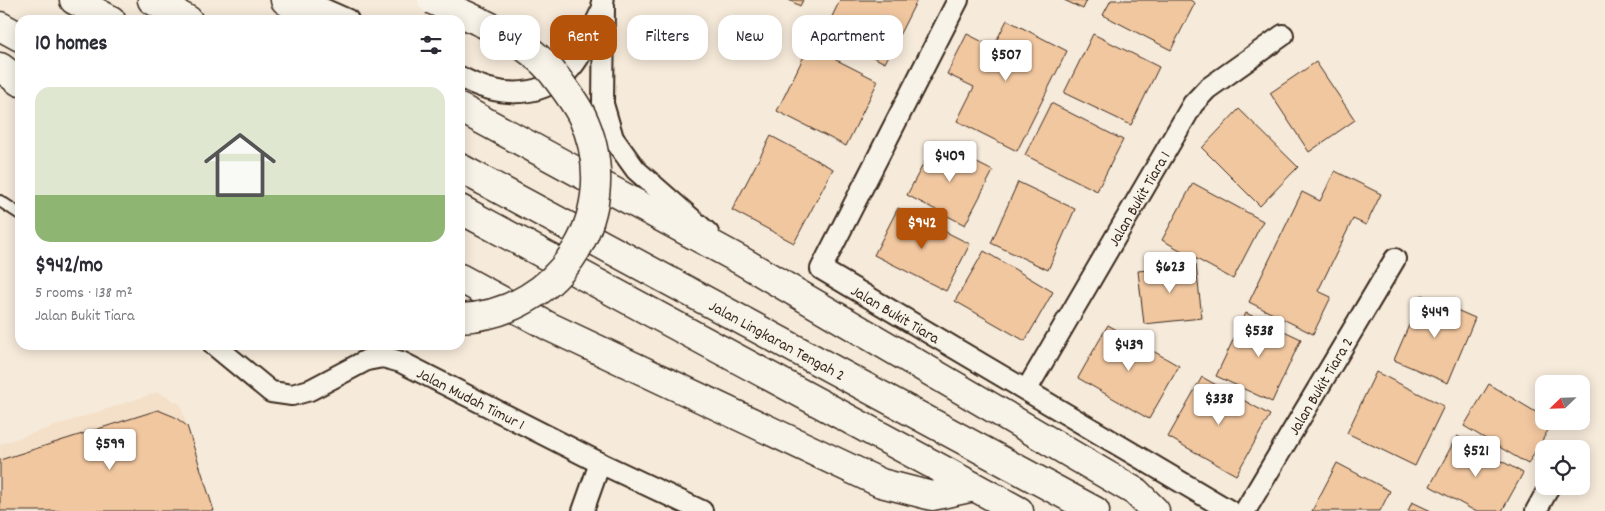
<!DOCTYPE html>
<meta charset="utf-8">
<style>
:root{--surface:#fff;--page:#f7f7f7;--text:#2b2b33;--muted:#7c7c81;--accent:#b45309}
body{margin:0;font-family:Dekko,sans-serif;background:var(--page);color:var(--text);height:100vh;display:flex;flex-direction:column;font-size:19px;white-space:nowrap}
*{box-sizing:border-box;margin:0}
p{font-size:16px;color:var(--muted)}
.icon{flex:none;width:28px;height:28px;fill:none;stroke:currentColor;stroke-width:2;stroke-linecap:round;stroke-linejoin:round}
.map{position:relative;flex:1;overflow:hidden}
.side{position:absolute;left:15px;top:15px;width:450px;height:335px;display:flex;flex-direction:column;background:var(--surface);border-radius:15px;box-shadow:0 2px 12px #0003}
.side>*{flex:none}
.hud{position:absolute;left:480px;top:15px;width:475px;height:45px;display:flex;gap:10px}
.needle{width:32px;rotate:247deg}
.controls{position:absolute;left:1535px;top:375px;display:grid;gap:10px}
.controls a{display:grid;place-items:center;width:55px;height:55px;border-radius:10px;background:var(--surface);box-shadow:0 2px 12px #0003;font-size:25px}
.price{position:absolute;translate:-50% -42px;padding:0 11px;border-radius:5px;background:#fff;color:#222;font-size:16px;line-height:32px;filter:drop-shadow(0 1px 2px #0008)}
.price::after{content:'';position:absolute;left:50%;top:30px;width:15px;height:11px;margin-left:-8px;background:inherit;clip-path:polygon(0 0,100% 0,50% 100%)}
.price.selected{background:var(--accent);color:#fff}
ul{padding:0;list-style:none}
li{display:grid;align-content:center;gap:10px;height:265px;padding:0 20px}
li span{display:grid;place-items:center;height:155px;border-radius:15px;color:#555}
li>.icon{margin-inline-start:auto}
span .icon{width:90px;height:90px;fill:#fffc;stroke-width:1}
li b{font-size:21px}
h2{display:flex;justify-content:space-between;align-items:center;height:60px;padding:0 20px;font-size:21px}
.chip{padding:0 18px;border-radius:15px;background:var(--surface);box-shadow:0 2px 12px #0003;font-size:18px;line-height:45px}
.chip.selected{background:var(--accent);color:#fff}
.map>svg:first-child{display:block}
</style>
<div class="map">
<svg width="1605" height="511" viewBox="0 0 1605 511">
<rect width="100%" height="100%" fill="#f6eada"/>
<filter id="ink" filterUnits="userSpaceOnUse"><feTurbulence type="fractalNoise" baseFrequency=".02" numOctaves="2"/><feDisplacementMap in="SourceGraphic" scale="10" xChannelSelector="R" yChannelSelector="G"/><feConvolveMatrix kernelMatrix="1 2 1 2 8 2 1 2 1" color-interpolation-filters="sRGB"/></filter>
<g filter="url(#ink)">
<!-- built -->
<path fill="#f4e0c9" d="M158,392L180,404L214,511H0V444Z"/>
<!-- building -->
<path fill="#f1c7a0" stroke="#3b2a1e" d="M789,0H803L800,6Z
M840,0H917L885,63L824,33Z
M1064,0H1087L1083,9Z
M1111,0H1190L1195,3L1171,50L1103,15Z
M1007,20L1067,51L1017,151L957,121L974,87L947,74L967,34L993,47Z
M1093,34L1159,67L1131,125L1064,93Z
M809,46L878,81L846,146L777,111Z
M1316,62L1355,120L1309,152L1270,93Z
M1051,103L1123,140L1097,191L1025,155Z
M1239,109L1298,167L1260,206L1202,148Z
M771,136L833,169L794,243L732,210Z
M935,142L993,171L965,225L907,195Z
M1335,171L1381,194L1366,225L1353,219L1318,291L1331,297L1313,334L1249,302L1302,192L1320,201Z
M1018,182L1075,209L1048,270L991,243Z
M1193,183L1263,221L1233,279L1162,240Z
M898,208L970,244L946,291L874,255Z
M984,251L1053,292L1025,341L955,301Z
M1196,265L1202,318L1144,324L1138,271Z
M1422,295L1475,318L1448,383L1394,360Z
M1246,313L1301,339L1272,402L1216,376Z
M1108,325L1179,366L1149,419L1078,378Z
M1376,372L1444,406L1415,466L1347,433Z
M1202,377L1270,415L1236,475L1168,437Z
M1489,384L1544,417V421L1553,422L1528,464L1464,426Z
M158,410L175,417L187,426L214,511H0V460Z
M1457,436L1523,473L1502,511H1475L1430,486Z
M1337,463L1390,491L1380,511H1312Z
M1412,502L1431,511H1408Z"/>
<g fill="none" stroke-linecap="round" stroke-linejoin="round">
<!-- lane casing -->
<g stroke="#3b2a1e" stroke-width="14">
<path id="lane" d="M0,201L20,214"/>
</g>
<!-- street casing -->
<g stroke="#3b2a1e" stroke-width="24">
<g id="street">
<path d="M303,0L348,20"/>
<path d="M602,0L604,6L603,104L613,138L636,170L708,233"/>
<path id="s1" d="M958,0L821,269L1230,511"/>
<path d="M460,77C495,96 537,101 568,71C583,56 592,29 602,10"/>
<path id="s2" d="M214,345L271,392L292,395L310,390L367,360L383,357L401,362L600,463L702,511"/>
<path id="s3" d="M1027,389L1193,104L1207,89L1283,35"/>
<path d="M583,511L600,463"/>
<path id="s4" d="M1245,511L1395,259"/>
<path d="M1536,511L1547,491"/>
</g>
</g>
<!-- highway casing -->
<g stroke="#3b2a1e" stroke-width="31">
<g id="highway">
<path d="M74,0L111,20"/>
<path d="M152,0L188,20"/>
<path d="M285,0L313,20"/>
<path d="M0,26L20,37"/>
<path d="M0,67L20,82"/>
<path d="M460,108L742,261L1136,492L1155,511"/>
<path id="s5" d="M460,168L1095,511"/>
<path d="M460,209L1019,511"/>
<path d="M460,278L550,327L881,483L932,496L974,487"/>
</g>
</g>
<!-- lane -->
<use href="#lane" stroke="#f7f3e8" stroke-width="10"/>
<!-- street -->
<use href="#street" stroke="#f7f3e8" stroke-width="20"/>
<!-- highway -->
<use href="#highway" stroke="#f7f3e8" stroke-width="28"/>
<!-- highway-bridge casing -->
<g stroke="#3b2a1e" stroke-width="31" stroke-linecap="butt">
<path id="highway-bridge" d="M432,0C473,19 522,36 552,72C562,85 574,100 582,116C626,209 562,314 460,318"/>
</g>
<!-- highway-bridge -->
<use href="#highway-bridge" stroke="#f7f3e8" stroke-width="28"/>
</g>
</g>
<g text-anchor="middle" stroke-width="4.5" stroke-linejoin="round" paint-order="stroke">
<!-- street labels -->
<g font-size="16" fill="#3b2a1e" stroke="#f7f3e8">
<text dy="6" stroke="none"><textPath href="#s3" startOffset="221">Jalan Bukit Tiara 1</textPath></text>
<text dy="6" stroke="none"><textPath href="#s1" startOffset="389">Jalan Bukit Tiara</textPath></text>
<text dy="6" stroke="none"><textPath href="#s5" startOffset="361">Jalan Lingkaran Tengah 2</textPath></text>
<text dy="6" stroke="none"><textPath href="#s4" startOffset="146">Jalan Bukit Tiara 2</textPath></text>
<text dy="6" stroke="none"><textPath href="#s2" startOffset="292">Jalan Mudah Timur 1</textPath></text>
</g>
</g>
</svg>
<div class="controls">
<a><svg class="needle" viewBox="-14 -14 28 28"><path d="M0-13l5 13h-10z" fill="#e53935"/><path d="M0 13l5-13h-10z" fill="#7c7c81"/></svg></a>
<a><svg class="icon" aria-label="locate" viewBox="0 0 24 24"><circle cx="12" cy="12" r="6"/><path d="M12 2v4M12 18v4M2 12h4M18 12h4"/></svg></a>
</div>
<b class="price" style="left:1006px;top:82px">$507</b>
<b class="price" style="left:950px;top:183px">$409</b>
<b class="price selected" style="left:922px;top:250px">$942</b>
<b class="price" style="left:1170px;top:294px">$623</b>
<b class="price" style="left:1435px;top:339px">$449</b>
<b class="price" style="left:1259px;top:358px">$538</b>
<b class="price" style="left:1129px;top:372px">$439</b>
<b class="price" style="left:1219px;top:426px">$338</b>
<b class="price" style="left:110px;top:471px">$599</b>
<b class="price" style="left:1476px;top:478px">$521</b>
<div class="hud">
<a class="chip">Buy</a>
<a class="chip selected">Rent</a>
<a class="chip">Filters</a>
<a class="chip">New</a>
<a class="chip">Apartment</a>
</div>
<section class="side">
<h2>10 homes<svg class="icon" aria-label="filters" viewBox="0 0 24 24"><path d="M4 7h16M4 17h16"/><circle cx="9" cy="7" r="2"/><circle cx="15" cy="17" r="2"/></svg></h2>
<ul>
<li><span style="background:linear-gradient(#dfe7d0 70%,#8fb573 0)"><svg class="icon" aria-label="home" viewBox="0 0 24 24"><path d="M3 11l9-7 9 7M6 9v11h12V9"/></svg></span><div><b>$942/mo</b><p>5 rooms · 138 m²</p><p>Jalan Bukit Tiara</p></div></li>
</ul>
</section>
</div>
